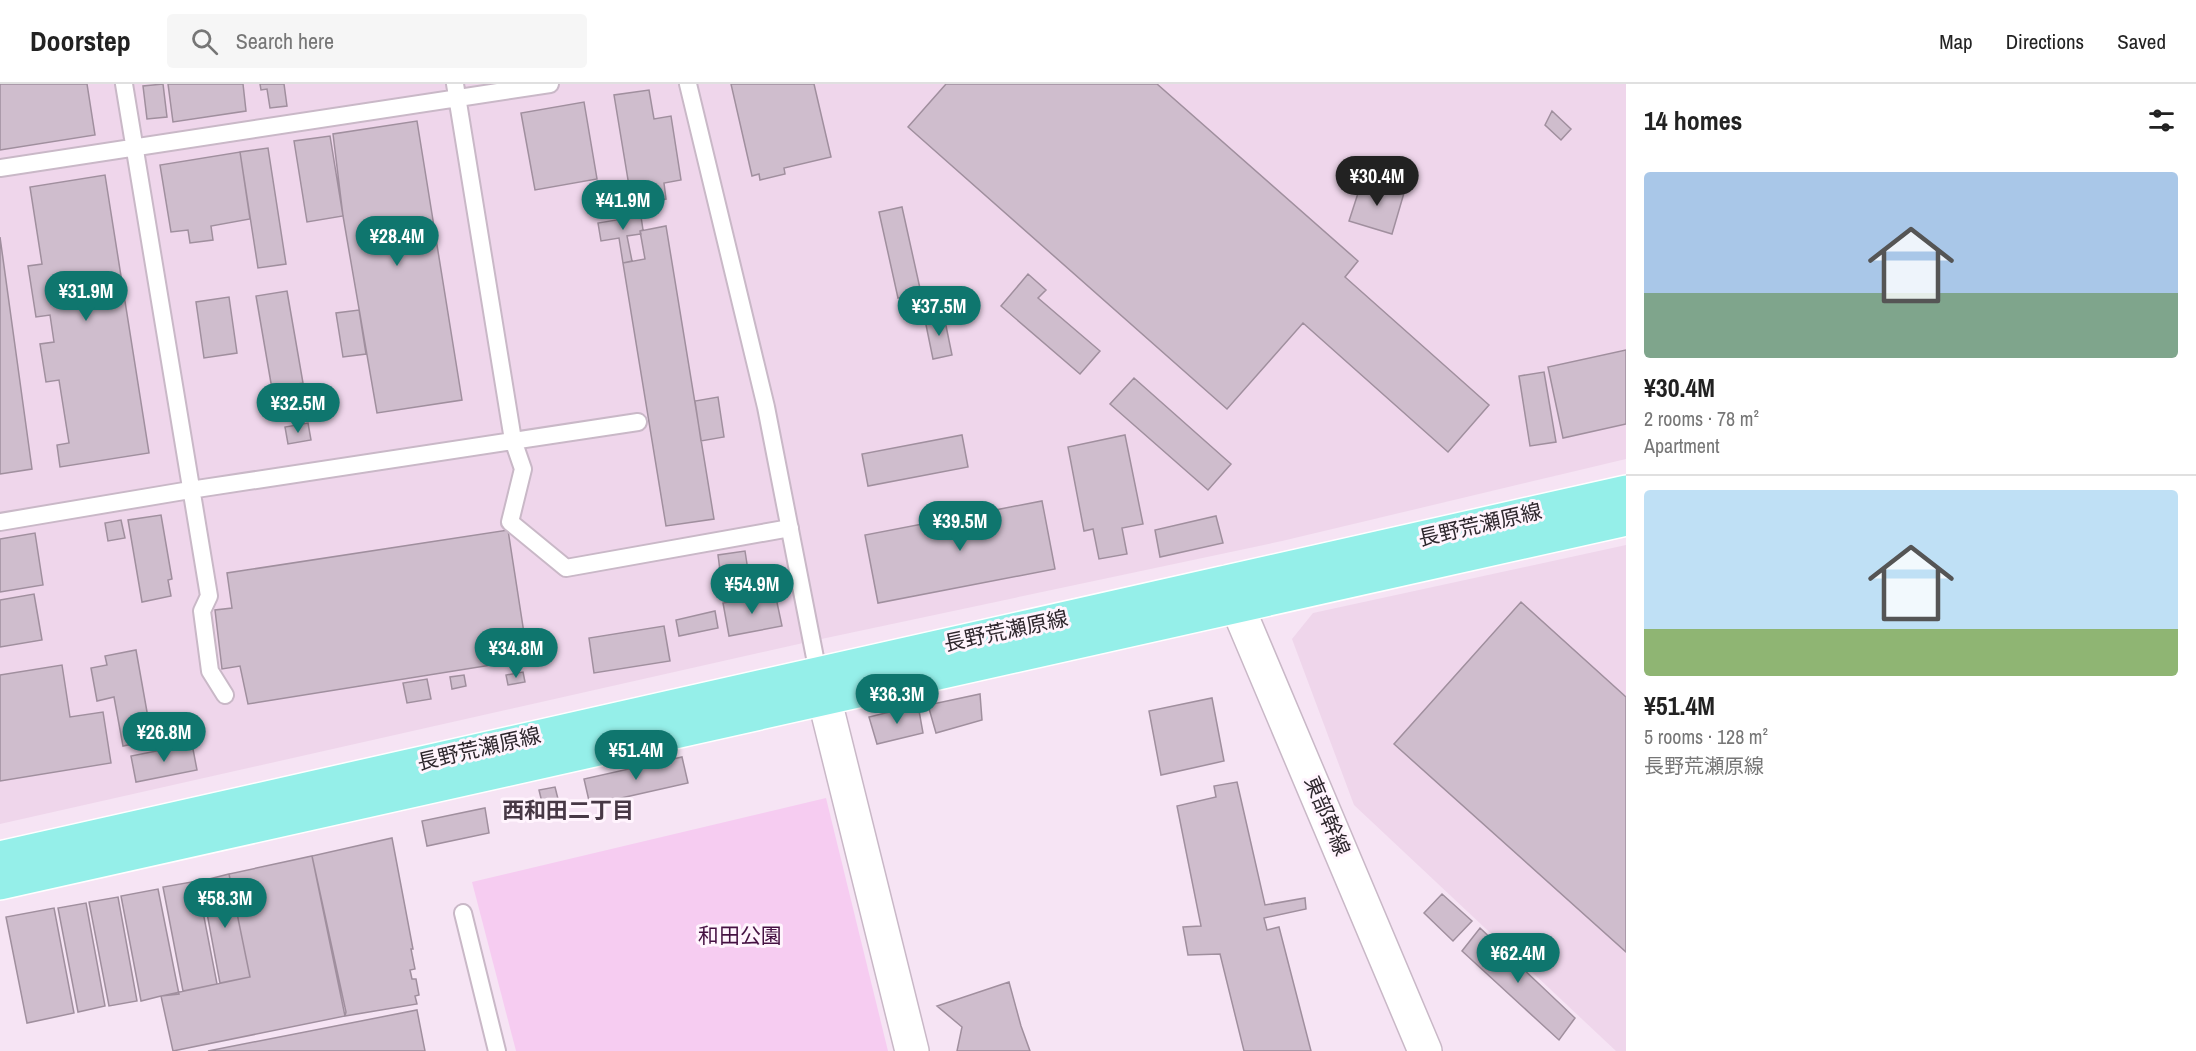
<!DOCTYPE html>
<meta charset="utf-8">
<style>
:root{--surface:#fff;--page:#f6f6f6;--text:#222;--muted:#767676;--line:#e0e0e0;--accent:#0f766e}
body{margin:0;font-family:"Archivo Narrow","Noto Sans JP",sans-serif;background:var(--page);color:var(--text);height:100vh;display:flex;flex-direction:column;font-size:22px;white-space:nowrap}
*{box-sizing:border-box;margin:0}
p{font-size:20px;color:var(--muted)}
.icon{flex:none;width:33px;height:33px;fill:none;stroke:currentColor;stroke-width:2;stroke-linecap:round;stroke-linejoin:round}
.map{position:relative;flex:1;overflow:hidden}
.drawer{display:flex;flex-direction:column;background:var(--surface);width:570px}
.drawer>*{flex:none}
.price{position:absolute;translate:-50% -51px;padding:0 14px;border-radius:21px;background:var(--accent);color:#fff;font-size:20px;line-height:39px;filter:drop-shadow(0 2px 3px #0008)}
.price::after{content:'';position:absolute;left:50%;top:36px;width:18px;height:14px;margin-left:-9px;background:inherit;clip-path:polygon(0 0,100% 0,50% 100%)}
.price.on{background:#222;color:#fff}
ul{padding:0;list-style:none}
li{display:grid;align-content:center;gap:12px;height:318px;padding:0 18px}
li+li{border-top:2px solid var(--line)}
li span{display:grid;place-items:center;height:186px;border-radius:6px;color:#555}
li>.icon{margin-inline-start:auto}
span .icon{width:108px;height:108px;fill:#fffc;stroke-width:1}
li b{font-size:26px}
h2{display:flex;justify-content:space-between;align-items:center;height:72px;padding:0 18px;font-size:26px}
header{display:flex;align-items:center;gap:36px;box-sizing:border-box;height:84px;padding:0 30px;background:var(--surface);border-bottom:2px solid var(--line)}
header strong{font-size:28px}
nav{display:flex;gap:33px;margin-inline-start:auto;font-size:21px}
.search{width:420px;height:54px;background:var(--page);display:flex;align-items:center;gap:15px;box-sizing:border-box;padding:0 21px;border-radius:6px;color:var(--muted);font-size:22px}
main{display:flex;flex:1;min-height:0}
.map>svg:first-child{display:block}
</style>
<header>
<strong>Doorstep</strong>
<div class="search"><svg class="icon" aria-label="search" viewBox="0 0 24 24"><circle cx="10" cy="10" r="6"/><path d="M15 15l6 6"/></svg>Search here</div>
<nav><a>Map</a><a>Directions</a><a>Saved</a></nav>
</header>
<main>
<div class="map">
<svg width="1626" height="967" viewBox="0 0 1626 967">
<rect width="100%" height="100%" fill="#f6e4f4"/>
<!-- built -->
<path fill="#efd6eb" d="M0,0H1626V375L1282,457L812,557L0,740Z
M1626,461V967H1616L1354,721L1292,555L1313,529Z"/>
<!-- green -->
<path fill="#f6ccf1" d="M826,714L888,967H516L472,798Z"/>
<!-- building -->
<path fill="#cfbdcd" stroke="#a08f9e" stroke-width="1.5" d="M0,0H87L95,51L0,66Z
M163,0L167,33L147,35L143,2Z
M168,0H243L246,27L173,38Z
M260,0H284L287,22L270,24L267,5L261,6Z
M731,0H814L831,73L784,84L785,90L760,96L759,90L752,92Z
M946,0H1157L1358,177L1345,193L1489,321L1448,368L1303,239L1227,325L908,43Z
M649,6L654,35L671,32L681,96L664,99L666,115L632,120L614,11Z
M584,18L597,95L535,106L521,29Z
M1552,27L1571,45L1561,56L1545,41Z
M417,37L462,316L377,329L343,132L333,50Z
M330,52L343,132L307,138L294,57Z
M268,64L286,180L258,184L240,68Z
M240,68L250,135L211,142L213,156L190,159L188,146L171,148L160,81Z
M105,91L149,369L60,383L57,361L69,359L59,296L46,298L40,260L54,258L50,231L36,233L28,182L42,180L30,103Z
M1362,97L1404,109L1392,150L1349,137Z
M639,119L643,146L640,147L641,150L627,152L632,177L623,179L619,154L601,157L598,139L635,133L633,120Z
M902,123L921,209L898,214L879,128Z
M666,142L714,435L666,442L623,179L645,175L640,147Z
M0,153L32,385L0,390Z
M1028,190L1046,206L1038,214L1100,267L1080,290L1001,222Z
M287,207L303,299L272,305L256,212Z
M229,213L237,269L204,274L196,218Z
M359,226L366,270L343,273L336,229Z
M944,232L952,271L933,275L925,236Z
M1626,266V340L1563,354L1548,283Z
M1544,288L1556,358L1530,362L1519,292Z
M1134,294L1231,380L1208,406L1110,320Z
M718,313L724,353L701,357L695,317Z
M308,339L311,356L288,360L285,343Z
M962,351L968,383L868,402L862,370Z
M1125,351L1143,440L1122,444L1127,470L1099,475L1093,445L1084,447L1068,363Z
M1042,417L1055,485L878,519L865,451Z
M161,431L172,495L168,496L171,512L142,518L128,436Z
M1216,432L1223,459L1160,473L1155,446Z
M121,436L125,454L108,457L105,439Z
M508,446L528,575L248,620L240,582L222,585L215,526L232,524L227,489Z
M35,449L43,501L0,508V455Z
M745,467L751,506L723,510L718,471Z
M775,509L782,542L729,552L723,519Z
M34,510L42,556L0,563V516Z
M1521,518L1626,613V868L1394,660Z
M715,527L718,544L679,552L676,536Z
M664,542L670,577L594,589L589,554Z
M136,566L152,656L123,662L114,613L97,617L91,584L107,581L105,572Z
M62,581L70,633L103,628L111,679L0,697V591Z
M523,588L525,598L508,601L506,591Z
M464,591L466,602L452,605L450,593Z
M427,595L431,615L407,619L403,599Z
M980,610L982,636L936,649L928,621Z
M1212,614L1224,677L1161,691L1149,627Z
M918,621L923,649L877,660L869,633Z
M192,660L197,686L136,698L131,672Z
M682,673L688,699L590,721L584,695Z
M1237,698L1265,821L1305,814L1306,825L1264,834L1267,846L1279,843L1311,967H1244L1220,870L1188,871L1183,843L1201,842L1177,722L1216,713L1214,702Z
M555,703L562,731L546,735L539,706Z
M485,724L489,749L427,762L422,737Z
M392,754L413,865H411L415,885L410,886L412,895H416L419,911L415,912L417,920L345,932L346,928L312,772Z
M312,772L345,932L173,967L161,912L250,893L229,790Z
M229,790L250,893L220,899L201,797Z
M197,797L217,900L183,907L163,803Z
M158,805L179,910L161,912L141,917L121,812Z
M1442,810L1472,837L1453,857L1424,829Z
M118,813L137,917L109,922L89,818Z
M86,819L105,922L78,928L58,824Z
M54,824L74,929L27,939L6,833Z
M1480,844L1575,934L1559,956L1462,867Z
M1009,898L1021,942L1030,967H957L962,943L937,922Z
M417,926L425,967H208Z"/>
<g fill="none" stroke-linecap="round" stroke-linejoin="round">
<!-- lane casing -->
<g stroke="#c9b8c7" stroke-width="20">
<path id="lane" d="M124,0L209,512L202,527L210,587L225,611
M455,0L513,356L523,385L510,438L566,484L790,444
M688,0L766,323L818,589
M0,84L550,0
M0,438L190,406L638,338
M463,829L497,967"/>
</g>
<!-- street casing -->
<g stroke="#c9b8c7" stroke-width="36">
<path id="street" d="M818,589L912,967"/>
</g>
<!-- secondary casing -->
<g stroke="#c9b8c7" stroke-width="36">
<path id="secondary" d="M1227,498L1425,967"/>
</g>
<!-- primary casing -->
<g stroke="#fff" stroke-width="36">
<path id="primary" d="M0,774L1626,408
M0,799L1626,435"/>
</g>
<!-- lane -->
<use href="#lane" stroke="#fff" stroke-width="16"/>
<!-- street -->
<use href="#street" stroke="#fff" stroke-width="33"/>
<!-- secondary -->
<use href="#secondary" stroke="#fff" stroke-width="33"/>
<!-- primary -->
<use href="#primary" stroke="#95efe9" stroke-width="33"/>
</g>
<g text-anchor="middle" stroke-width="6" stroke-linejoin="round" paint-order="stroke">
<!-- street labels -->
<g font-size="21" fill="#2e272d" stroke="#fff4fd">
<text transform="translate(1480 441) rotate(-13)" y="7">長野荒瀬原線</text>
<text transform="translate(1006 547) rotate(-12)" y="7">長野荒瀬原線</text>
<text transform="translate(479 665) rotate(-13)" y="7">長野荒瀬原線</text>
<text transform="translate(1327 732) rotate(67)" y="7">東部幹線</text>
</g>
<!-- park labels -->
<g font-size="21" fill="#451142" stroke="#fff4fd">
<text x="740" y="859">和田公園</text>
</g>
<!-- neighbourhood labels -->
<g font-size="22" font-weight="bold" fill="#473845" stroke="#fff4fd">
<text x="568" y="734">西和田二丁目</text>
</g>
</g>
</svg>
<b class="price on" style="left:1377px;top:123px">¥30.4M</b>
<b class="price" style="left:623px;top:147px">¥41.9M</b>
<b class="price" style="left:397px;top:183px">¥28.4M</b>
<b class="price" style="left:86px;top:238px">¥31.9M</b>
<b class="price" style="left:939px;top:253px">¥37.5M</b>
<b class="price" style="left:298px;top:350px">¥32.5M</b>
<b class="price" style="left:960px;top:468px">¥39.5M</b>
<b class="price" style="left:752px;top:531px">¥54.9M</b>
<b class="price" style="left:516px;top:595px">¥34.8M</b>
<b class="price" style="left:897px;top:641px">¥36.3M</b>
<b class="price" style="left:164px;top:679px">¥26.8M</b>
<b class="price" style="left:636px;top:697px">¥51.4M</b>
<b class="price" style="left:225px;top:845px">¥58.3M</b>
<b class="price" style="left:1518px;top:900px">¥62.4M</b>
</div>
<section class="drawer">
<h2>14 homes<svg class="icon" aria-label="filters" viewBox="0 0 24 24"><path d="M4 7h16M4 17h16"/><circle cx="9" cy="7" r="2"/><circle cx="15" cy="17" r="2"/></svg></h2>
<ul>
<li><span style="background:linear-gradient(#a9c7e8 65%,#7fa58c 0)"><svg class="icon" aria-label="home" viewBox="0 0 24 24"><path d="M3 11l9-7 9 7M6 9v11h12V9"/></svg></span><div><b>¥30.4M</b><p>2 rooms · 78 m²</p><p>Apartment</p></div></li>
<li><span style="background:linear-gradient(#bfe0f5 75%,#8fb573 0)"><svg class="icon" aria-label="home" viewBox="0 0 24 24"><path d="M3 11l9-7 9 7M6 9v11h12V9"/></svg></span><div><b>¥51.4M</b><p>5 rooms · 128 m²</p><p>長野荒瀬原線</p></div></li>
</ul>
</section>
</main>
